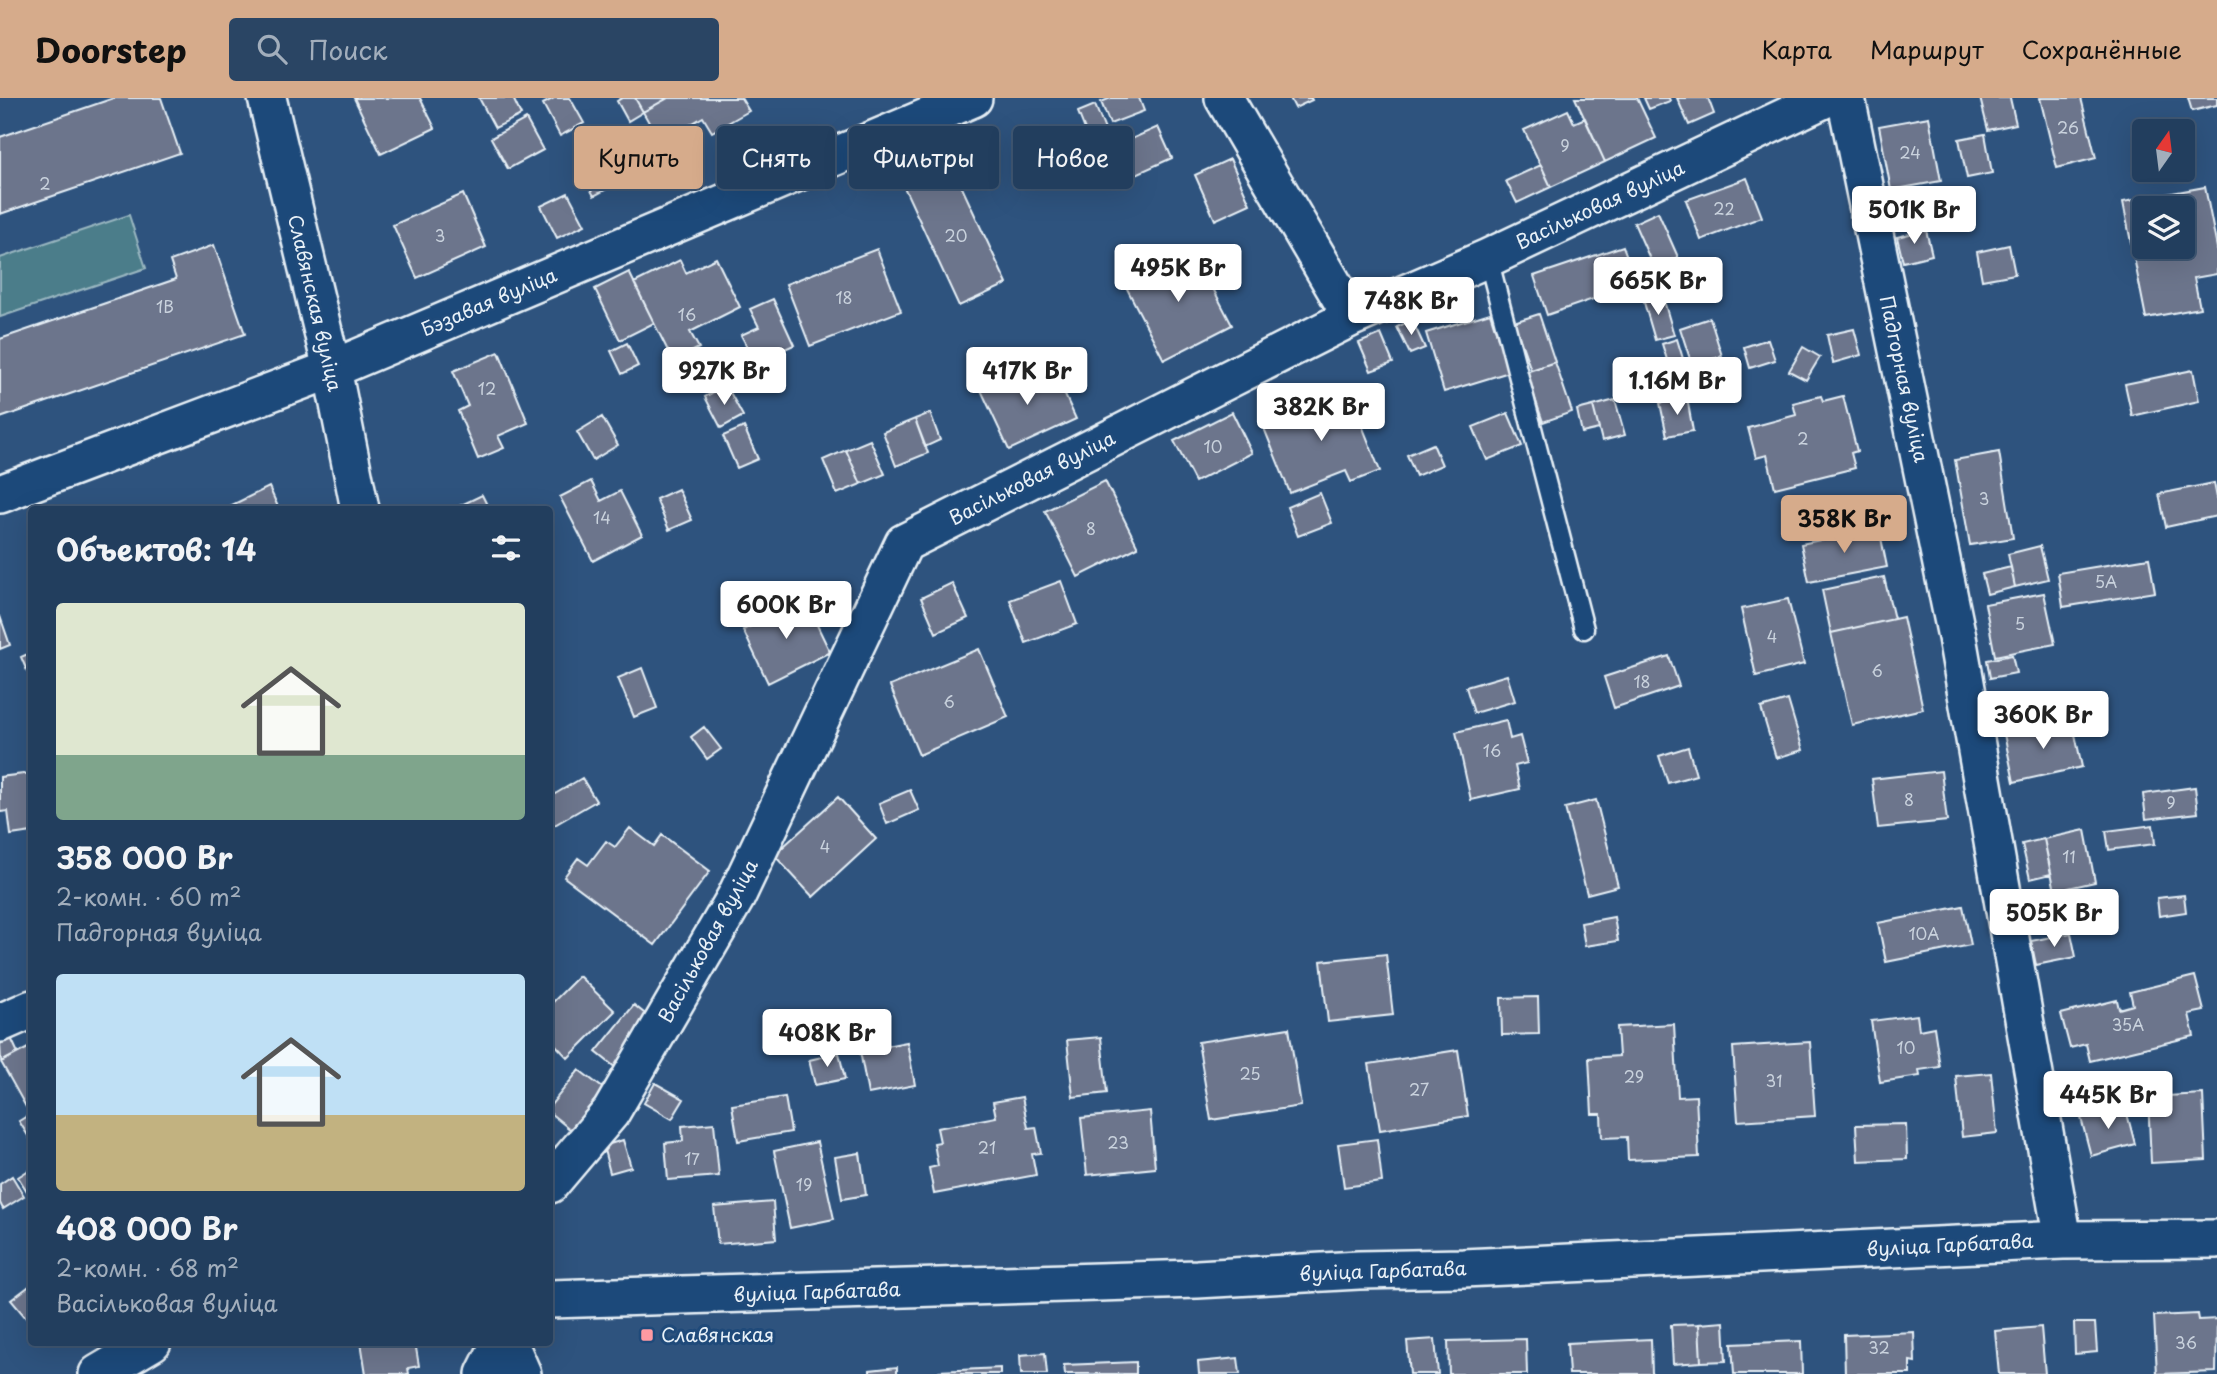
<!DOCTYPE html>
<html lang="ru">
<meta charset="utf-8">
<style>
:root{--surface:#223e5e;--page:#2a4564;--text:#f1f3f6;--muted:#a2aebc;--line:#3f5773;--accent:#d6ab8b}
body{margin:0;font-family:"Playpen Sans",sans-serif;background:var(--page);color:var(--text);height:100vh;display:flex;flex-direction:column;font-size:26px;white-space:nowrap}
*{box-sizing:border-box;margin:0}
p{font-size:23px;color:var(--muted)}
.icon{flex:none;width:38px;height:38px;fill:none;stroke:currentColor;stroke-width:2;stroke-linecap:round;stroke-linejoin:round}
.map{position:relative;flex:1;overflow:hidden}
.sheet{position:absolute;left:28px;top:408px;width:525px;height:840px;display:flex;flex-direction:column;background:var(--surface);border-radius:7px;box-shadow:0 7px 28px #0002,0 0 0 2px var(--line)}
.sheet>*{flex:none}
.hud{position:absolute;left:574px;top:28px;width:665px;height:63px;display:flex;gap:14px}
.needle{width:46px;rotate:14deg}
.tools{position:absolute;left:2132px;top:21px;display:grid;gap:14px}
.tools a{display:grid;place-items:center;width:63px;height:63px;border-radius:7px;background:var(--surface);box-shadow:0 7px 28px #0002,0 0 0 2px var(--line);font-size:35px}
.price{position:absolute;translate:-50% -60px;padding:0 16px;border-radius:7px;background:#fff;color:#222;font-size:23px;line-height:46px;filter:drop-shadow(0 2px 4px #0008)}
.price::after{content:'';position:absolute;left:50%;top:42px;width:21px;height:16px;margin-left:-10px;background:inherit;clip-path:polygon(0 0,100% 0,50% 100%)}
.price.active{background:var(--accent);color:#111}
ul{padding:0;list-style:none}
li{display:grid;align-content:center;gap:14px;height:371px;padding:0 28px}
li span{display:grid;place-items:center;height:217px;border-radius:7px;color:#555}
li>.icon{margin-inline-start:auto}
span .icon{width:126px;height:126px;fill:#fffc;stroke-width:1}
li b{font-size:30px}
h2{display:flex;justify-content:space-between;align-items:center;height:84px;padding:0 28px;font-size:30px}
.pill{padding:0 24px;border-radius:7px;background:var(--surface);box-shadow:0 7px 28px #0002,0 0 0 2px var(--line);font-size:24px;line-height:63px}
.pill.active{background:var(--accent);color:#111}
header{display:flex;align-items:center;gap:42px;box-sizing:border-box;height:98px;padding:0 35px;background:var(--accent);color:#111}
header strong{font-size:33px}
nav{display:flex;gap:38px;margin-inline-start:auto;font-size:24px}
.search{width:490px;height:63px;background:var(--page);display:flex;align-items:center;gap:18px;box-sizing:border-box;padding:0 24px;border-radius:7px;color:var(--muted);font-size:26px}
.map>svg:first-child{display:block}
</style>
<header>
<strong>Doorstep</strong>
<div class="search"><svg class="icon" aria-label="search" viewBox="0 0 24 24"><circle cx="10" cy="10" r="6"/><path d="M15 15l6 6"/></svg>Поиск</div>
<nav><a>Карта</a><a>Маршрут</a><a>Сохранённые</a></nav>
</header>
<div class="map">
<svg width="2217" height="1276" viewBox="0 0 2217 1276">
<rect width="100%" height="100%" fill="#2e537e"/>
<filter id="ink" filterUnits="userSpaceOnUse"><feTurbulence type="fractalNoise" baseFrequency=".0143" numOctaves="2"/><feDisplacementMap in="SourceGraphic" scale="14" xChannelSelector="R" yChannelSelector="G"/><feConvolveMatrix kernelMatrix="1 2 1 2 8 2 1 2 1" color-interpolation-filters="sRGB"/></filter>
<g filter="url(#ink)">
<!-- green -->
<path fill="#4b7d8a" stroke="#9ab7c1" stroke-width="2" d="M129,117L146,170L0,219V160Z"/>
<!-- building -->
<path fill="#6c758c" stroke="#e8f1f8" stroke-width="2" fill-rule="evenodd" d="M114,0H161L180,55L0,116V39Z
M354,0H420L435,30L381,56Z
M479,0H513L521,17L495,30Z
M554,0H570L584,25L560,38L543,6Z
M622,0H635L643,14L628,23L617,3Z
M635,0H668L643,14Z
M668,0H741L749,13L712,34L703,19L660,44L643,14Z
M1111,0H1139L1144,13L1110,26L1101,4Z
M1290,0H1311L1312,2L1295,10Z
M1575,0H1637L1656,40L1605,64Z
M1644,0H1669L1670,3L1649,11Z
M1677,0H1708L1714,16L1689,27Z
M1980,0H2010L2016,26L1988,32Z
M2040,0H2081L2096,60L2057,70Z
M2188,0H2217V7L2192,13Z
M1095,7L1107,37L1090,44L1078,14Z
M1568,12L1574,25L1585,20L1605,64L1551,89L1524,32Z
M1929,19L1941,83L1891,92L1879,28Z
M526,21L543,52L508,71L491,40Z
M2184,25L2192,65L2182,67V33L2149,32Z
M1158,29L1172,60L1132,78L1118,47Z
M1985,36L1992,75L1967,80L1959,41Z
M618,38L638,74L594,98L574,61Z
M1230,61L1250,106L1215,122L1195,77Z
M1541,67L1551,89L1517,105L1506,83Z
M952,68L1007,186L959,208L904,89Z
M1747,80L1762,119L1701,142L1686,102Z
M2205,89L2217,150V176L2194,180L2200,210L2146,220L2123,104ZM2144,110H2182V149H2144Z
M568,95L585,127L557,140L541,108Z
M463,96L486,149L417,180L393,127Z
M1658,114L1678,159L1654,170L1634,125Z
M1926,132L1932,157L1903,164L1897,139Z
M214,147L245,236L0,320V241L176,181L170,163Z
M2009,147L2015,176L1982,182L1977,154Z
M1623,148L1637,186L1547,217L1534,178Z
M1192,150L1232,227L1164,262L1124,185Z
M877,151L901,213L810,248L786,186Z
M716,160L740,209L690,234L699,250L673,263L634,185L680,162L686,175Z
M629,174L654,225L620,242L595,191Z
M1662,196L1674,237L1655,242L1643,201Z
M773,201L794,247L755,264L741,237L759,229L750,211Z
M1490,215L1509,274L1444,294L1426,235Z
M1539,216L1555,264L1531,272L1514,224Z
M1710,220L1722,258L1692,267L1680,230Z
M1412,222L1425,250L1410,256L1397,229Z
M1854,231L1861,257L1833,265L1827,237Z
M1381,236L1393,265L1371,273L1359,245Z
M1677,241L1684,264L1669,268L1662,246Z
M1768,241L1775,262L1750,270L1744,249Z
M627,245L638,268L622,276L611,253Z
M1803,249L1820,259L1806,282L1789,273Z
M499,254L528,325L498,338L504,350L478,361L458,313L468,308L453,273Z
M1555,264L1572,314L1543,324L1526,274Z
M1677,270L1681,295L1660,300L1656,275Z
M1053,271L1076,321L1009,352L980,290L1016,273L1023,286Z
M2193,272L2199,303L2132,318L2125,286Z
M726,287L743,318L721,330L705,299Z
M1348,292L1380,373L1351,384L1346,373L1290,395L1262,325Z
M1821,298L1823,303L1843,298L1857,353L1851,355L1855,370L1775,390L1767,357L1756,360L1748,330L1796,317L1793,305Z
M1687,300L1693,333L1667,338L1660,305Z
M1615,302L1625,337L1602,343L1593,308Z
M1593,308L1599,331L1582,335L1577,312Z
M1232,314L1252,355L1195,384L1174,343Z
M930,315L940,342L925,349L915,321Z
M1508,315L1522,348L1487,362L1473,329Z
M602,319L618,347L593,362L577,334Z
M915,321L928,355L896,368L883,334Z
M744,329L758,361L737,370L723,338Z
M870,342L885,376L861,386L846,352Z
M1433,346L1442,367L1416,378L1407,357Z
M846,352L861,386L837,396L823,362Z
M1999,354L2013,440L1970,447L1955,362Z
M591,383L601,403L620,393L642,437L593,463L560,399Z
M1105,383L1138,449L1078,479L1045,413Z
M2214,385L2217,400V418L2166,429L2159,396Z
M269,389L279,411H224Z
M678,391L692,422L669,432L656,401Z
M1320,395L1332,425L1298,438L1287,409Z
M482,397L489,411H453Z
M1879,430L1887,469L1809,484L1801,446Z
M2040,448L2048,481L2015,489L2008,456Z
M2149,460L2155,494L2063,509L2058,475Z
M2011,469L2015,489L1987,496L1982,476Z
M1884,479L1894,521L1831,535L1822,492Z
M1061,483L1077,526L1026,545L1010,502Z
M952,485L968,520L936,535L921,500Z
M2044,495L2055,546L1995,558L1985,506Z
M1788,501L1804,566L1756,578L1741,511Z
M805,502L830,554L768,585L743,532Z
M0,518L10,547L0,551Z
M1903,519L1923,611L1852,627L1831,535Z
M979,551L1008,619L919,657L890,588Z
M32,554V580H30L21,559Z
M2012,557L2016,575L1990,580L1987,562Z
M1669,558L1679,588L1614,610L1604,579Z
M642,570L657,610L634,619L618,580Z
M1507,577L1515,603L1474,615L1466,589Z
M1788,602L1803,652L1776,660L1761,610Z
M1506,622L1510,641L1520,638L1527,665L1515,668L1520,691L1471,702L1456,634Z
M2072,622L2082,669L2014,684L2004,636Z
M704,629L721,651L707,661L691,639Z
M1688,649L1696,677L1668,685L1659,658Z
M1941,673L1947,723L1878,730L1872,681Z
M32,675V734L11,737L8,713L0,714V679Z
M582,680L596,703L551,729L550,699Z
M2195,689L2198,715L2146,721L2143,696Z
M910,692L919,712L887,726L879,705Z
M838,699L876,741L813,799L774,757Z
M1596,702L1618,788L1587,796L1565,710Z
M2153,727L2155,746L2109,752L2106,733Z
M630,730L654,748L662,737L710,773L655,847L564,779L578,760L588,767L606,743L615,749Z
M2085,732L2095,784L2055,793L2044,741Z
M2044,741L2051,776L2030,781L2022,746Z
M2184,797L2186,814L2159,818L2157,800Z
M1963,808L1971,847L1886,864L1878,825Z
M1614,819L1618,843L1585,848L1581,825Z
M2071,835L2076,859L2036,867L2031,843Z
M1386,856L1393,917L1328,924L1321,863Z
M579,878L615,913L568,960L550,941V907Z
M2195,878L2204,913L2189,916L2194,938L2090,963L2086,946L2070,950L2061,916L2117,902L2119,911L2133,907L2130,894Z
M1538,899L1539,936L1502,937L1501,900Z
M634,907L654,923L616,970L596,954Z
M1917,917L1919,932L1934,929L1940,969L1919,972L1920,978L1880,984L1871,923Z
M1674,926L1678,999L1696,998L1699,1059L1628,1062L1627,1039L1602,1040L1601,1016H1592L1589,960L1619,958L1617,929Z
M1289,930L1301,1008L1211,1022L1198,944Z
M1101,939L1107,995L1073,999L1067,942Z
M11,940L18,955L1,964L0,946Z
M907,944L915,987L868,996L860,953Z
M1810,944L1815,1018L1738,1023L1733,949Z
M32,948V1006L26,1009L1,964Z
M1458,952L1468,1018L1380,1032L1369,966Z
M839,955L845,981L815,987L809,962Z
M579,972L604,991L571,1032L550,1015V1008Z
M1991,975L1997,1035L1962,1039L1956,978Z
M655,985L684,1001L672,1021L644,1005Z
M2203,996L2206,1062L2151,1065L2148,999Z
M785,999L791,1034L738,1043L732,1007Z
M1022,999L1028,1030L1036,1029L1041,1055L1032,1056L1036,1077L934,1096L929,1070L938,1068L934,1045L940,1044L937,1030L996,1019L993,1004Z
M2125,1008L2135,1046L2091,1058L2081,1020Z
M1150,1013L1155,1070L1087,1077L1081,1020Z
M32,1015V1040L30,1041L19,1023Z
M714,1025L719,1078L668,1082L665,1045L683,1043L682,1028Z
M1906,1026L1907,1061L1858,1063L1856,1027Z
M1377,1041L1382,1084L1344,1089L1338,1046Z
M623,1042L631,1069L610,1075L603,1048Z
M817,1044L834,1121L790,1130L774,1053Z
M860,1055L866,1097L842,1101L835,1059Z
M32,1070V1101L18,1079Z
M12,1078L24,1098L3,1111L0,1105V1086Z
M773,1104L776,1141L718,1146L714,1109Z
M32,1186V1227L11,1202Z
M2198,1216L2199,1222L2217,1221L2216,1274L2157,1276L2154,1218Z
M1724,1224L1726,1263L1701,1264L1699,1226Z
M2074,1225H2095L2097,1254L2075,1256Z
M1699,1226L1701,1264L1673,1266L1671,1227Z
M2041,1229L2045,1276H1999L1995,1233Z
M1914,1234L1915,1264L1910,1263V1276H1845L1844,1237Z
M1435,1241L1438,1276H1410L1407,1243Z
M1526,1241L1527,1276H1449L1448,1243Z
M1651,1241L1652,1276H1569L1567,1245Z
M1801,1243L1802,1276H1734L1732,1246Z
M361,1244H415L419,1268L408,1270L409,1276H366Z
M1045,1255L1047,1276H1021L1020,1257Z
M1238,1260L1240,1276H1199L1198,1264Z
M1136,1264V1276H1065L1064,1267Z
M897,1269V1276H870V1272Z
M1000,1270V1276H939V1273Z"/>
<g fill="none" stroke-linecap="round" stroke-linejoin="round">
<!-- lane casing -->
<g stroke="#e8f1f8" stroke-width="23">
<path id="lane" d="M1488,160L1584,531"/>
</g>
<!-- street casing -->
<g stroke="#e8f1f8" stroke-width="42">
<path id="street" d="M267,0L332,271L360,411
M1224,0L1352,219
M1846,0L1957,539L2063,1142
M0,396L332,271L973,0
M0,925L32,911
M550,1086L611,1014L736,799L904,445L1352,219L1488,160L1826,0
M550,1201L1197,1181L1359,1172L1463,1170L2063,1142L2217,1141
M508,1244L522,1276
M98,1276L152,1244
M485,1276L501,1244"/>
</g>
<!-- lane -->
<use href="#lane" stroke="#1f4a7a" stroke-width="18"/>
<!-- street -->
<use href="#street" stroke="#1f4a7a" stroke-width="37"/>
</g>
</g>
<!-- markers -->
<rect fill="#ff9aa2" stroke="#1f4a7a" stroke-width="2.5" x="640" y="1230" width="14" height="14" rx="3.5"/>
<g text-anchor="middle" stroke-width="6" stroke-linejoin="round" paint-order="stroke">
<!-- number labels -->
<g font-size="16" fill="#c9d2dd">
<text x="2068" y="36">26</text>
<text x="1565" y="54">9</text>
<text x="1910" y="61">24</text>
<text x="45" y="92">2</text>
<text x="1724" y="117">22</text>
<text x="440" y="144">3</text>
<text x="956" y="144">20</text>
<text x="844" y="206">18</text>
<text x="165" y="215">1В</text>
<text x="687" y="223">16</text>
<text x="487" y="297">12</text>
<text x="1803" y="347">2</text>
<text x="1213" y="355">10</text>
<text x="1984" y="407">3</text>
<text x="602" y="426">14</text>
<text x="1091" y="437">8</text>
<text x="2106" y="490">5А</text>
<text x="2020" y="532">5</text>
<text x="1772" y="545">4</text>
<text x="1877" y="579">6</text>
<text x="1642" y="590">18</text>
<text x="949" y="610">6</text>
<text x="1492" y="659">16</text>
<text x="1909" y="708">8</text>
<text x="2171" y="711">9</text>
<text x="825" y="755">4</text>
<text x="2069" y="765">11</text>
<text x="1924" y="842">10А</text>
<text x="2128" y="933">35А</text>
<text x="1906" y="956">10</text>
<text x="1250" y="982">25</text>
<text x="1634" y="985">29</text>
<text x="1774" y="989">31</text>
<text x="1419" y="998">27</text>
<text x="1118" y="1051">23</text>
<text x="987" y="1056">21</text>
<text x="692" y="1067">17</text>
<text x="804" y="1093">19</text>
<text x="2186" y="1251">36</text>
<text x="1879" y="1256">32</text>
</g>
<!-- street labels -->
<g font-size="19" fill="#e8f1f8" stroke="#1f4a7a">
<text transform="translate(1600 107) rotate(-25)" y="7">Васільковая вуліца</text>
<text transform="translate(489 204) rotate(-23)" y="7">Бэзавая вуліца</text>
<text transform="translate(315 205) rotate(77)" y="7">Славянская вуліца</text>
<text transform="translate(1904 281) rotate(78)" y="7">Падгорная вуліца</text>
<text transform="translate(1032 380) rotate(-27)" y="7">Васільковая вуліца</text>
<text transform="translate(708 843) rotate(-61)" y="7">Васільковая вуліца</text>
<text transform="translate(1950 1147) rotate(-3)" y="7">вуліца Гарбатава</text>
<text transform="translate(1383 1173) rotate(-2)" y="7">вуліца Гарбатава</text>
<text transform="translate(817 1194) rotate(-2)" y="7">вуліца Гарбатава</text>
</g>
<!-- poi labels -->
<g font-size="19" fill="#e8f1f8" stroke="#1f4a7a" text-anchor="start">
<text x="661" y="1244">Славянская</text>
</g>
</g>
</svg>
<div class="tools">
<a><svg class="needle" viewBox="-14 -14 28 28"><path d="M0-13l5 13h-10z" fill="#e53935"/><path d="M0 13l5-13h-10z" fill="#a2aebc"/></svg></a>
<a><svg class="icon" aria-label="layers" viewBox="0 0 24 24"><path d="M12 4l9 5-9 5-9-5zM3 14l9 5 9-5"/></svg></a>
</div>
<b class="price" style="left:1914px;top:148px">501K Br</b>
<b class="price" style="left:1178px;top:206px">495K Br</b>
<b class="price" style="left:1658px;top:219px">665K Br</b>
<b class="price" style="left:1411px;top:239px">748K Br</b>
<b class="price" style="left:724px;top:309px">927K Br</b>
<b class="price" style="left:1027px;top:309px">417K Br</b>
<b class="price" style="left:1677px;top:319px">1.16M Br</b>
<b class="price" style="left:1321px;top:345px">382K Br</b>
<b class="price active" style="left:1844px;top:457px">358K Br</b>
<b class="price" style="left:786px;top:543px">600K Br</b>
<b class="price" style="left:2043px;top:653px">360K Br</b>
<b class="price" style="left:2054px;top:851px">505K Br</b>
<b class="price" style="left:827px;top:971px">408K Br</b>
<b class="price" style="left:2108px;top:1033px">445K Br</b>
<div class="hud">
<a class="pill active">Купить</a>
<a class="pill">Снять</a>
<a class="pill">Фильтры</a>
<a class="pill">Новое</a>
</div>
<section class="sheet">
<h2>Объектов: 14<svg class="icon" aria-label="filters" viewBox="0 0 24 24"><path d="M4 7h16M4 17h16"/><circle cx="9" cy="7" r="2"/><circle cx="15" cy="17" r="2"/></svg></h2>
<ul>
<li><span style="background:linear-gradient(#dfe7d0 70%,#7fa58c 0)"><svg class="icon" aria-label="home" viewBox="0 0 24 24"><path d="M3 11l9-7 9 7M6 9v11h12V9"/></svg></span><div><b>358 000 Br</b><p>2-комн. · 60 m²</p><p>Падгорная вуліца</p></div></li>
<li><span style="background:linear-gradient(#bfe0f5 65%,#c2b280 0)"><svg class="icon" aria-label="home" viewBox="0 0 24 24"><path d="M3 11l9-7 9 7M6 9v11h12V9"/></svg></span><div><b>408 000 Br</b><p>2-комн. · 68 m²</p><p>Васільковая вуліца</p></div></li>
</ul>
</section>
</div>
